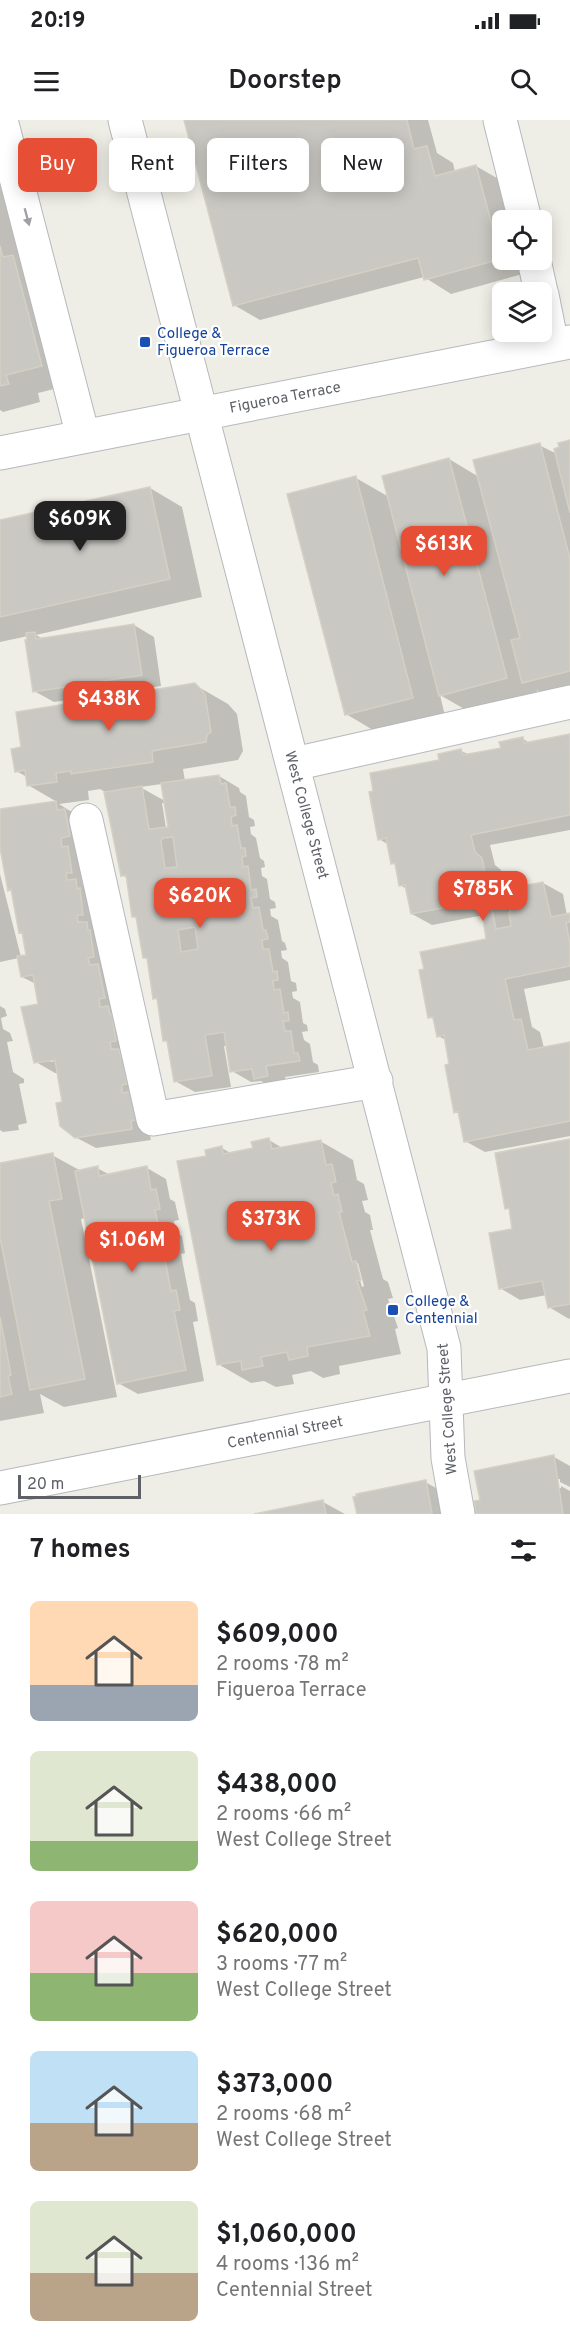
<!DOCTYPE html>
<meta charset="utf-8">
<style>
:root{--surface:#fff;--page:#f6f6f6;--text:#202124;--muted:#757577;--accent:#e64f35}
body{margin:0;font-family:Overpass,sans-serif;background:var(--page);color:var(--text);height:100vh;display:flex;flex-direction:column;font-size:22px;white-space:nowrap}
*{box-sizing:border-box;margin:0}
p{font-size:20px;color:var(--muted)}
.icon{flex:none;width:33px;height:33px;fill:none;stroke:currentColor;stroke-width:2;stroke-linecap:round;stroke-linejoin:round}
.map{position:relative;height:1394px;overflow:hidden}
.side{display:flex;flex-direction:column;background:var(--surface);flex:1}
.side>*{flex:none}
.hud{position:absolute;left:18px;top:18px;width:534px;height:54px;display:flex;gap:12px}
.fabs{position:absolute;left:492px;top:90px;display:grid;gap:12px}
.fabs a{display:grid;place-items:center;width:60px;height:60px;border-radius:9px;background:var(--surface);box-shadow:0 3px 15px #0003;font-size:30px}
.scale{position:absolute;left:18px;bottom:15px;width:123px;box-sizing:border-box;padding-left:6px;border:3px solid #5d6066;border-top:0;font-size:16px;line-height:21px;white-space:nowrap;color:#5d6066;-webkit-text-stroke:4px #fff;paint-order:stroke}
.price{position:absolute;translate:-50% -51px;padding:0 14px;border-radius:12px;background:var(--accent);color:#fff;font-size:20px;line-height:39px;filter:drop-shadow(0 2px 3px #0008)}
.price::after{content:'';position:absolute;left:50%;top:36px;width:18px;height:14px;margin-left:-9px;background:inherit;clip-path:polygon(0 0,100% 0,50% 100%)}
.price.selected{background:#222;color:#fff}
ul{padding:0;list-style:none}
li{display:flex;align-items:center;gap:18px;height:150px;padding:0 30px}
li span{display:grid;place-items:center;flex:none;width:168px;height:120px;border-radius:9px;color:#555}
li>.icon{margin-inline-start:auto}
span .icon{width:72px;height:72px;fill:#fffc;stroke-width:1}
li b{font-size:26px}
h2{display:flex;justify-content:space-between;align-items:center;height:72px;padding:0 30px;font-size:26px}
.chip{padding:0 21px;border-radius:9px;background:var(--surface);box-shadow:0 3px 15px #0003;font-size:21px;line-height:54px}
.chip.selected{background:var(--accent);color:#fff}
.status{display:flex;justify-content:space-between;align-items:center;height:42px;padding:0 30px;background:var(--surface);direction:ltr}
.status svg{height:16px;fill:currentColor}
header{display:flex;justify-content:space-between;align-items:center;height:78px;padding:0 30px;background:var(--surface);font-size:27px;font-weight:600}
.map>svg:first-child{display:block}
</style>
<div class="status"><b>20:19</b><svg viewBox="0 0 49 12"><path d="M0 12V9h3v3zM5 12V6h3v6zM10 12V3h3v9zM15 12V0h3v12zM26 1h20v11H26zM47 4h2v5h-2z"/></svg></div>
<header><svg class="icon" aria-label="menu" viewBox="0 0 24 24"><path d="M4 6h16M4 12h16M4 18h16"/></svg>Doorstep<svg class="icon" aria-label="search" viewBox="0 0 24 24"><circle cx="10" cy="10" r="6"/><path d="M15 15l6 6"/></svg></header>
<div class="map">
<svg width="570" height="1394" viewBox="0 0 570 1394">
<rect width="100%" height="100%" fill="#efeee6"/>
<!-- shadow -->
<path fill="#0003" fill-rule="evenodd" d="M186,0H428L437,33L453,43L455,52L476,46L502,61L512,100H502V140H523L526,153L451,174L424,157L260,200L234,185Z
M0,40L74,264L38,273L40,282L3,292L0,290Z
M570,322V577L556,581L537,570L538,577L473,594L440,575L445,596L378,613L346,594L356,358L389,377L449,339L479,357L539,325L557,334Z
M150,368L182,387L202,477L36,515L43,519L134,505L154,517L161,566L54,582L34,571L28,516L0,522V402Z
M195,565L228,584L237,594L243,631L238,640L183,649L185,661L219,656L239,668L240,672L246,676L249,697L254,700L255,706L250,707L251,714L256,718L260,738L264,741L265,747L261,748L262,756L267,759L270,779L275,782L276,788L270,789L271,796L278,800L282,821L285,823L287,830L281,831L282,838L288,842L291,861L296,863L297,871L292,872L293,878L300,882L303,903L307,905L308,911L302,912L304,920L310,924L313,942L318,945L319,952L285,957L287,967L275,969L261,961L251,962L232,951L228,926H224L231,967L195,972L175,961L169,923L165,920L159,881L154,878L149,840L144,837L138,798L133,796L127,758L122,755L105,672L100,669L88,671L89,680L59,684L75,694L91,763L82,764L95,771L151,1020L96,1028L75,1017L64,983L59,953H55L36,942L40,885L36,864L22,857L19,838L0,842V754L21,837L28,836L24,815L20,812L13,772L9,770L2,731L0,729V690L57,682L28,665L27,657L16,651L23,628ZM162,664L165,681L140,667ZM162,683H165L169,708H166ZM50,939L62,940L50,942Z
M570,616V710L490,725L495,745L501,750L510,794L543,763L563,774L567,796L570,795V860L524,869L532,907L540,912L544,928L570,923V1016L485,1032L465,1021L460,994L455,992L451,945L446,920L438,916L436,901L430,897L488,820L484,795L432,805L412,794L407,769L400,765L397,746L392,743L389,725L379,719L440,641L461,631L470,635L503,629L523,619L530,623Z
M0,886L5,889L7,896L1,898L3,909L10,913L13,921L7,922L13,952L24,959V963L19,964L27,1003L18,1005L19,1010L3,1012L0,1010Z
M269,1020L284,1029L320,1021L353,1040L357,1060L364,1064L368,1080L362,1081L365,1092L370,1095L373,1110H370L383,1159L388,1162L393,1178L388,1179L398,1208L395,1209L401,1234L339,1246L340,1254L323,1258L311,1251L292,1255L294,1264L276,1267L264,1261L251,1263L218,1244L208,1037L222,1028L232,1034L254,1030ZM355,1143H358L364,1166L362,1167Z
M570,1021V1198L569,1199L549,1187L547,1175L520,1180L500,1168L514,1110L511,1090L506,1088Z
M52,1035L81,1051L97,1048L110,1055L147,1048L166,1059L170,1079L175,1082L179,1100L174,1101L176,1113L182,1116L185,1133L181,1134L190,1180L195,1183L198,1201L193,1202L204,1261L138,1274L118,1263L86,1098L81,1099L117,1277L64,1287L40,1274L44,1293L0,1301V1045Z
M554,1337L570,1346V1367L560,1362V1359H557L559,1368H561V1366L570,1371V1394H478L482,1381Z
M425,1362L458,1380L460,1394H358Z
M323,1382L345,1394H261Z"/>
<!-- building -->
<path fill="#cac8c3" stroke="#d4d0c4" stroke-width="1.5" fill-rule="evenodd" d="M184,0H407L414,29L427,26L435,56L476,45L501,139L424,160L418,138L233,186Z
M0,126L3,137L13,135L42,246L6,255L9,264L0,266Z
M570,320V393L554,329L559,327L558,323Z
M540,323L570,439V551L522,563L511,520L520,518L473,340Z
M449,338L507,558L439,576L382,356Z
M356,356L413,578L345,595L287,374Z
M150,367L170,459L0,497V400Z
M134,504L142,555L33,572L25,520H27L26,513L35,512L36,519Z
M195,563L205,574L211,612L207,615L206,622L152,631L153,642L71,654V651L56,653L57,662L27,666L25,650L15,652L11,629L21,627L16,592Z
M570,614V695L471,715L475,732L482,738L496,809L511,806L509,793L513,788L510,768L543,762L551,797L570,793V802L566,803L570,824V846L505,859L514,900L521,899L528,930L570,922V1001L464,1022L458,991L454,993L445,945L449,944L444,915L437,917L433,897L428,898L419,850L424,849L420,832L486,819L480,781L411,794L405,765L399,766L395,743L391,744L386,718L378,720L369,672L373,671L370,653L439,640L438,634L461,629L463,635L501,628L499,622L523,617L524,623Z
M219,655L221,664L226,663L230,687H235L236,695L231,697L232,706L237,705L241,728H245L246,736L242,737L243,747L248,746L251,770L256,769L257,777L251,778L253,788L259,787L263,810H266L268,819L262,820L263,829H269L273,852L277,851L278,860L273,861L274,870L280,869L284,893L288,892L289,901H283L285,911H291L294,933H298L300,941L266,946L268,956L254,959L252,949L230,952L224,912L205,915L212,956L174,962L167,921H163L157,878L153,879L147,838H143L136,797H132L126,755L121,756L104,672L142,666L149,709L168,707L161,663ZM173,717L177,747L165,748L161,721L163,718ZM184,758L188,787L176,789L172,762L173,759ZM195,807L198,829L181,832L178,810Z
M56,681L57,690L65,689L70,716L61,718L62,727L68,726L72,753H66L67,760L76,759L77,769L80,768L83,795H77L78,802H87L88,810H90L94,837L88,838L90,845L98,844L105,878L99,879L100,887L108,886L110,894H112L116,921L110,922L111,929H119L121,937H123L127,964L122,965V973L135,971L139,999L131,1001L132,1009L75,1018L60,1006L56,983L62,982L55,940L34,943L21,887L38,884L33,855L21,857L17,836L26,835L22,812L19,813L11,769L8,771L0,728V689Z
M269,1018L272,1029L321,1020L326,1045L332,1044L336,1062L331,1063L334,1076L338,1074L342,1092H339L352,1142L356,1141L361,1160L357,1161L367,1190L363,1191L370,1216L307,1227L308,1236L289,1240L287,1232L261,1237L263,1246L242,1250L241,1241L217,1245L177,1041L206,1036L205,1030L222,1026L223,1034L253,1028L251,1022Z
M570,1019V1184L548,1188L542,1161L499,1169L489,1113L512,1109L509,1088L505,1089L495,1033Z
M53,1033L62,1079L49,1081L85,1259L30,1270L0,1117V1043Z
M98,1046L99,1056L147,1046L151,1070L156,1069L160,1089L155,1090L158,1104L163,1103L166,1122L162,1123L171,1171L176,1170L180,1190L174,1191L186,1250L117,1264L75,1051Z
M0,1197L11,1255L8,1256L12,1274L0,1277Z
M554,1335L563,1394H476L474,1381L480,1380L474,1351Z
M426,1360L432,1394H357L353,1377L357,1376L356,1374Z
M323,1380L326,1394H254Z"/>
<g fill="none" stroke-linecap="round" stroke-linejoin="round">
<!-- minor casing -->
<g stroke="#b6b8bc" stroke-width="35">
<path id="minor" d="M1,0L83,316
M125,0L444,1228L448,1338L458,1394
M500,0L525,100
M534,140L541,172
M542,175L552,225
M0,333L570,222
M294,644L570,582
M86,700L153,999L376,961
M0,1368L570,1256"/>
</g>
<!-- minor -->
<use href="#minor" stroke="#fff" stroke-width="33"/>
</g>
<!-- one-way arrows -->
<defs><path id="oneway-solid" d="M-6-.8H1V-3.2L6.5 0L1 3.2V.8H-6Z" transform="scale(1.5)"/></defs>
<use fill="#9ea0a3" href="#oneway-solid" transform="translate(27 97) rotate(75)"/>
<!-- markers -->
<g fill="#1a4fb4" stroke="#fff" stroke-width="2">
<rect x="139" y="216" width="12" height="12" rx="3"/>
<rect x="387" y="1184" width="12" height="12" rx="3"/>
</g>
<g text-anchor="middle" stroke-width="4.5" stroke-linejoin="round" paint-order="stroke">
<!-- transit labels -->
<g font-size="15" fill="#164399" stroke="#fff" text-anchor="start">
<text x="157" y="218">College &amp;<tspan x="157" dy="17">Figueroa Terrace</tspan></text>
<text x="405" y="1186">College &amp;<tspan x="405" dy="17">Centennial</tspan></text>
</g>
<!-- street labels -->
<g font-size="15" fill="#5d6066" stroke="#fff">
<text transform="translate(285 277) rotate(-11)" y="5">Figueroa Terrace</text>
<text transform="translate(307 695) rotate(75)" y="5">West College Street</text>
<text transform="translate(447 1289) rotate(-94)" y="5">West College Street</text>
<text transform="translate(285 1312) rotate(-11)" y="5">Centennial Street</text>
</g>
</g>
</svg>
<div class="fabs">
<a><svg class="icon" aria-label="locate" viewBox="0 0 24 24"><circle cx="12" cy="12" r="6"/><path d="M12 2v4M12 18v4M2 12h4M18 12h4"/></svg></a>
<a><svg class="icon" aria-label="layers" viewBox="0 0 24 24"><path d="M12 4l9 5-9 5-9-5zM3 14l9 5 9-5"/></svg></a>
</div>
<div class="scale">20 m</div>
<b class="price selected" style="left:80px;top:432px">$609K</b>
<b class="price" style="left:444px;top:457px">$613K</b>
<b class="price" style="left:109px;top:612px">$438K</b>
<b class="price" style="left:483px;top:802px">$785K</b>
<b class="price" style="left:200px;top:809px">$620K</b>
<b class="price" style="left:271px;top:1132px">$373K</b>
<b class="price" style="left:132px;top:1153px">$1.06M</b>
<div class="hud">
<a class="chip selected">Buy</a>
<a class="chip">Rent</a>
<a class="chip">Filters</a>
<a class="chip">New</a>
</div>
</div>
<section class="side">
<h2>7 homes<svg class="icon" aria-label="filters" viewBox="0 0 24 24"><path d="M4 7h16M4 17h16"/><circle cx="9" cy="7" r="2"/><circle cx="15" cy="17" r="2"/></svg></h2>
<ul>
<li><span style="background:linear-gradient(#ffd9b3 70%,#9aa5b1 0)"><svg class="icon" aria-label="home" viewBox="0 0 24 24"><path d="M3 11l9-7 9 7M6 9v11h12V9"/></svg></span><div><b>$609,000</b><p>2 rooms · 78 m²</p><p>Figueroa Terrace</p></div></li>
<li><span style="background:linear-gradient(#dfe7d0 75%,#8fb573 0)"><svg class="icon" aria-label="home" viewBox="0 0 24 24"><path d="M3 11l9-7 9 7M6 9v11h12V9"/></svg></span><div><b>$438,000</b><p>2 rooms · 66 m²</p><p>West College Street</p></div></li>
<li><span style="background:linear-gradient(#f6c9c9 60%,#8fb573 0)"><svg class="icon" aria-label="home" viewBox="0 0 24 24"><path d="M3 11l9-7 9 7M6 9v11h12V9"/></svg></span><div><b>$620,000</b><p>3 rooms · 77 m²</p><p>West College Street</p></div></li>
<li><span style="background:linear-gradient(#bfe0f5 60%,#b9a48a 0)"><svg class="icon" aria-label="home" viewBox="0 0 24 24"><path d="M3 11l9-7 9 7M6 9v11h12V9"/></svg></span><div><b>$373,000</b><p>2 rooms · 68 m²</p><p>West College Street</p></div></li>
<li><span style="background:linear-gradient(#dfe7d0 60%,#b9a48a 0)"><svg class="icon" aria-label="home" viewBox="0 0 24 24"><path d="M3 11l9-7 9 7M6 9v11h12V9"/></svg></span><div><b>$1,060,000</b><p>4 rooms · 136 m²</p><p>Centennial Street</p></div></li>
</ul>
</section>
